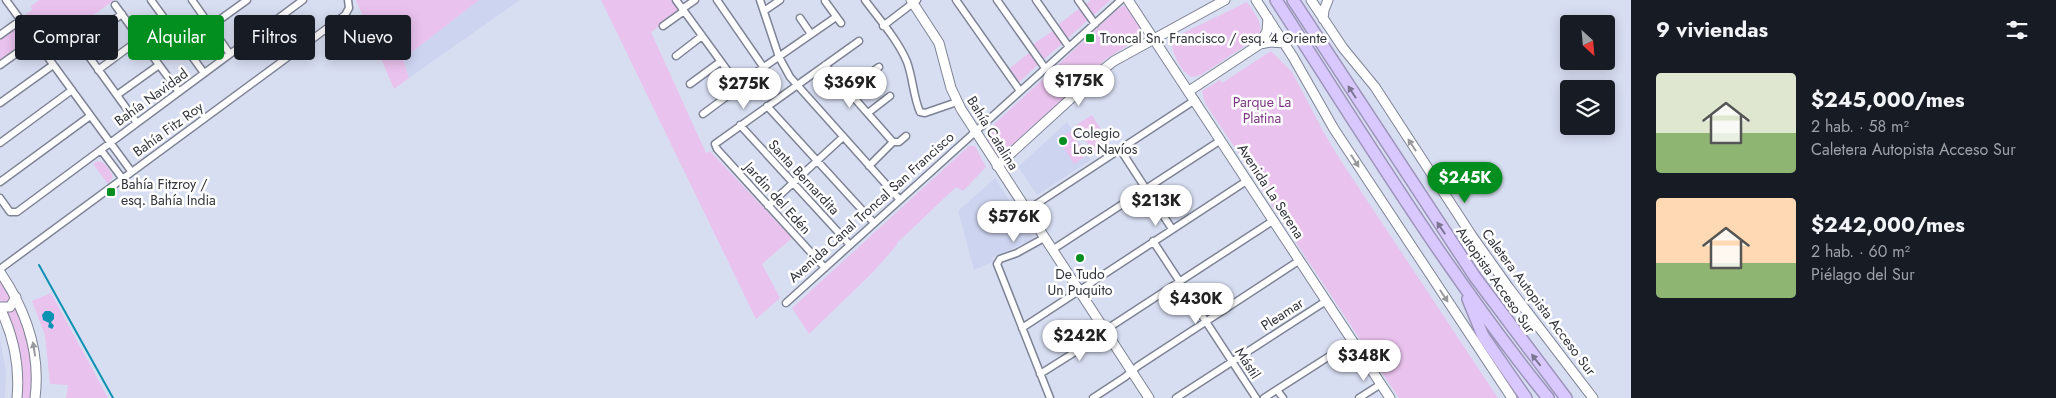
<!DOCTYPE html>
<html lang="es">
<meta charset="utf-8">
<style>
:root{--surface:#171b24;--page:#20242c;--text:#f1f3f6;--muted:#9ea1a6;--accent:#028f20}
body{margin:0;font-family:Jost,sans-serif;background:var(--page);color:var(--text);height:100vh;display:flex;flex-direction:column;font-size:19px;white-space:nowrap}
*{box-sizing:border-box;margin:0}
p{font-size:16px;color:var(--muted)}
.icon{flex:none;width:28px;height:28px;fill:none;stroke:currentColor;stroke-width:2;stroke-linecap:round;stroke-linejoin:round}
.map{position:relative;flex:1;overflow:hidden}
.panel{display:flex;flex-direction:column;background:var(--surface);width:425px}
.panel>*{flex:none}
.banner{position:absolute;left:15px;top:15px;width:475px;height:45px;display:flex;gap:10px}
.needle{width:32px;rotate:154deg}
.buttons{position:absolute;left:1560px;top:15px;display:grid;gap:10px}
.buttons a{display:grid;place-items:center;width:55px;height:55px;border-radius:5px;background:var(--surface);box-shadow:0 2px 12px #0003;font-size:25px}
.price{position:absolute;translate:-50% -42px;padding:0 11px;border-radius:18px;background:#fff;color:#222;font-size:16px;line-height:32px;filter:drop-shadow(0 1px 2px #0008)}
.price::after{content:'';position:absolute;left:50%;top:30px;width:15px;height:11px;margin-left:-8px;background:inherit;clip-path:polygon(0 0,100% 0,50% 100%)}
.price.active{background:var(--accent);color:#fff}
ul{padding:0;list-style:none}
li{display:flex;align-items:center;gap:15px;height:125px;padding:0 25px}
li span{display:grid;place-items:center;flex:none;width:140px;height:100px;border-radius:5px;color:#555}
li>.icon{margin-inline-start:auto}
span .icon{width:60px;height:60px;fill:#fffc;stroke-width:1}
li b{font-size:21px}
h2{display:flex;justify-content:space-between;align-items:center;height:60px;padding:0 25px;font-size:21px}
.tag{padding:0 18px;border-radius:5px;background:var(--surface);box-shadow:0 2px 12px #0003;font-size:18px;line-height:45px}
.tag.active{background:var(--accent);color:#fff}
main{display:flex;flex:1;min-height:0}
.map>svg:first-child{display:block}
</style>
<main>
<div class="map">
<svg width="1631" height="398" viewBox="0 0 1631 398">
<rect width="100%" height="100%" fill="#d8def2"/>
<!-- built -->
<path fill="#cdd4ef" d="M479,0H520L409,78L403,59Z
M1067,122L1091,160L1037,195L1018,167Z
M995,178L1034,239L992,258L993,262L974,270L958,211Z
M0,339L6,372L5,398H0Z"/>
<!-- green -->
<path fill="#e9c2ed" d="M39,0H114L66,35L62,34L44,47L21,17L32,10L31,6Z
M356,0H479L403,59L409,78L394,89Z
M601,0H671L680,12L651,32L706,153L710,151L792,238L762,264L780,298L756,319Z
M1091,0H1110L1093,16L1085,5Z
M1247,2C1254,12 1263,23 1260,36L1201,75L1191,77C1180,70 1172,54 1172,41L1175,37Z
M1126,5L1142,30V36L1106,59L1002,154H996L987,138V131L1119,8Z
M1080,8L1088,20L1067,39L1058,25Z
M20,24L31,40L0,62V38Z
M1054,30L1064,42L1042,61L1032,45Z
M1271,51L1292,72L1324,133L1339,158L1498,398H1399L1262,191L1263,190L1205,103L1202,91L1220,80L1222,83Z
M1030,52L1039,64L1017,84L1008,70Z
M1092,115L1110,144L1094,154L1076,125Z
M1071,131L1086,156L1074,164L1058,139Z
M969,146H975L986,167L963,191L956,187L897,243V245L872,273L809,334L792,308Z
M98,161C105,162 111,171 113,177L108,184L93,164Z
M0,278L14,300L3,305L0,300Z
M51,293L108,398H66L68,385L50,384L45,335L32,301Z
M18,305L32,353V398H21C26,367 19,338 6,311L14,310Z"/>
<!-- water -->
<path fill="#0c92b2" d="M45,311H50L54,314V319L51,322L54,326L52,329L48,327L49,323L43,320L42,315Z"/>
<g fill="none" stroke-linecap="round" stroke-linejoin="round">
<!-- stream -->
<path stroke="#0c92b2" stroke-width="2" d="M39,265L113,398"/>
<!-- street casing -->
<g stroke="#7e8395" stroke-width="9">
<path id="street" d="M6,0L131,171
M151,0L204,73
M192,0L230,54
M676,0L738,85
M717,0L764,68
M760,0L779,57L790,77L900,200
M865,0C879,19 898,40 907,62C913,78 913,96 920,112L925,113L957,102
M956,0L1020,91
M997,0L1045,68
M1036,0L1069,47
M1078,0L1095,24
M825,1L841,23
M115,5L179,92
M682,9L695,0
M764,11L780,0
M800,18L811,34
M211,26L247,0
M663,26L684,11
M883,26L917,0
M72,33L137,123
M0,35L21,20
M80,44L122,14
M676,56L702,36
M0,65L35,40
M825,65L893,142
M98,70L140,39
M690,84L720,62
M847,90L879,67
M117,95L159,65
M0,103L53,65
M767,106L874,223
M868,113L890,96
M703,114L734,91L738,85L836,17
M740,125L850,245
M0,143L72,90
M1120,149L1172,229
M101,150L122,178
M869,166L893,142H899L906,136
M0,182L90,116
M0,198L10,212H17L303,0
M768,206L843,137
M1026,211L1195,100
M1044,238L1017,253L1000,259L997,264L1050,398
M1153,241L1256,398
M1052,250L1221,140
M825,268L717,149L715,144L859,41
M0,269L345,15L349,8L348,0
M786,303L1121,0
M1022,328L1248,180
M1040,374L1099,337L1113,325L1274,220
M1277,390L1283,398
M1093,398L1125,377L1138,366L1300,260
M1176,398L1326,301
M1264,398L1353,341
M1359,398L1381,384"/>
</g>
<!-- secondary casing -->
<g stroke="#7e8395" stroke-width="11">
<path id="secondary" d="M911,0L939,43L951,88L961,109L1149,398
M1128,0L1390,398
M1256,0L1293,57L1334,129L1512,398
M1311,0L1343,48L1375,87L1472,236L1509,288L1593,398
M1323,19L1324,10L1328,0
M1260,44L1270,42L1285,43
M1189,91L1260,44L1267,31L1268,18
M997,166L1100,72L1114,61L1225,0
M0,272C26,310 41,351 35,398
M0,307H10L16,297
M0,308C14,337 20,366 17,398"/>
</g>
<!-- highway casing -->
<g stroke="#9d94b9" stroke-width="14">
<path id="highway" d="M1276,0C1363,135 1447,273 1548,398
M1293,0L1475,277L1566,398
M1468,299L1483,336L1526,398"/>
</g>
<!-- street -->
<use href="#street" stroke="#fff" stroke-width="6"/>
<!-- secondary -->
<use href="#secondary" stroke="#fff" stroke-width="9"/>
<!-- highway -->
<use href="#highway" stroke="#d8c8fe" stroke-width="11"/>
</g>
<!-- one-way arrows -->
<defs><path id="oneway-solid" d="M-6-.8H1V-3.2L6.5 0L1 3.2V.8H-6Z" transform="scale(1.25)"/></defs>
<g fill="#7c7692">
<use href="#oneway-solid" transform="translate(1352 92) rotate(-123)"/>
<use href="#oneway-solid" transform="translate(1441 228) rotate(-124)"/>
<use href="#oneway-solid" transform="translate(1536 360) rotate(-128)"/>
</g>
<g fill="#98999c">
<use href="#oneway-solid" transform="translate(1412 145) rotate(-123)"/>
<use href="#oneway-solid" transform="translate(1355 161) rotate(57)"/>
<use href="#oneway-solid" transform="translate(1444 296) rotate(57)"/>
<use href="#oneway-solid" transform="translate(34 349) rotate(-99)"/>
</g>
<!-- markers -->
<g fill="#028f20" stroke="#fff" stroke-width="2">
<rect x="1085" y="33" width="10" height="10" rx="2.5"/>
<circle cx="1063" cy="141" r="5"/>
<rect x="106" y="187" width="10" height="10" rx="2.5"/>
<circle cx="1080" cy="258" r="5"/>
</g>
<g text-anchor="middle" stroke-width="5" stroke-linejoin="round" paint-order="stroke">
<!-- poi labels -->
<g font-size="14" fill="#30333a" stroke="#fff" text-anchor="start">
<text x="1100" y="43">Troncal Sn. Francisco / esq. 4 Oriente</text>
<text x="1073" y="138">Colegio<tspan x="1073" dy="16">Los Navíos</tspan></text>
<text x="121" y="189">Bahía Fitzroy /<tspan x="121" dy="16">esq. Bahía India</tspan></text>
<text x="1080" y="279" text-anchor="middle">De Tudo<tspan x="1080" dy="16">Un Puquito</tspan></text>
</g>
<!-- street labels -->
<g font-size="14" fill="#30333a" stroke="#fff">
<text transform="translate(151 97) rotate(-36)" y="5">Bahía Navidad</text>
<text transform="translate(168 129) rotate(-36)" y="5">Bahía Fitz Roy</text>
<text transform="translate(993 133) rotate(58)" y="5">Bahía Catalina</text>
<text transform="translate(804 177) rotate(47)" y="5">Santa Bernardita</text>
<text transform="translate(1271 191) rotate(57)" y="5">Avenida La Serena</text>
<text transform="translate(778 198) rotate(48)" y="5">Jardin del Edén</text>
<text transform="translate(871 207) rotate(-42)" y="5">Avenida Canal Troncal San Francisco</text>
<text transform="translate(1496 280) rotate(55)" y="5">Autopista Acceso Sur</text>
<text transform="translate(1539 302) rotate(53)" y="5">Caletera Autopista Acceso Sur</text>
<text transform="translate(1282 314) rotate(-33)" y="5">Pleamar</text>
<text transform="translate(1248 363) rotate(57)" y="5">Mástil</text>
</g>
<!-- park labels -->
<g font-size="14" fill="#7c3683" stroke="#fff">
<text x="1262" y="107">Parque La<tspan x="1262" dy="16">Platina</tspan></text>
</g>
</g>
</svg>
<div class="buttons">
<a><svg class="needle" viewBox="-14 -14 28 28"><path d="M0-13l5 13h-10z" fill="#e53935"/><path d="M0 13l5-13h-10z" fill="#9ea1a6"/></svg></a>
<a><svg class="icon" aria-label="layers" viewBox="0 0 24 24"><path d="M12 4l9 5-9 5-9-5zM3 14l9 5 9-5"/></svg></a>
</div>
<b class="price" style="left:1079px;top:107px">$175K</b>
<b class="price" style="left:850px;top:109px">$369K</b>
<b class="price" style="left:744px;top:110px">$275K</b>
<b class="price active" style="left:1465px;top:204px">$245K</b>
<b class="price" style="left:1156px;top:227px">$213K</b>
<b class="price" style="left:1014px;top:243px">$576K</b>
<b class="price" style="left:1196px;top:325px">$430K</b>
<b class="price" style="left:1080px;top:362px">$242K</b>
<b class="price" style="left:1364px;top:382px">$348K</b>
<div class="banner">
<a class="tag">Comprar</a>
<a class="tag active">Alquilar</a>
<a class="tag">Filtros</a>
<a class="tag">Nuevo</a>
</div>
</div>
<section class="panel">
<h2>9 viviendas<svg class="icon" aria-label="filters" viewBox="0 0 24 24"><path d="M4 7h16M4 17h16"/><circle cx="9" cy="7" r="2"/><circle cx="15" cy="17" r="2"/></svg></h2>
<ul>
<li><span style="background:linear-gradient(#dfe7d0 60%,#8fb573 0)"><svg class="icon" aria-label="home" viewBox="0 0 24 24"><path d="M3 11l9-7 9 7M6 9v11h12V9"/></svg></span><div><b>$245,000/mes</b><p>2 hab. · 58 m²</p><p>Caletera Autopista Acceso Sur</p></div></li>
<li><span style="background:linear-gradient(#ffd9b3 65%,#8fb573 0)"><svg class="icon" aria-label="home" viewBox="0 0 24 24"><path d="M3 11l9-7 9 7M6 9v11h12V9"/></svg></span><div><b>$242,000/mes</b><p>2 hab. · 60 m²</p><p>Piélago del Sur</p></div></li>
</ul>
</section>
</main>
